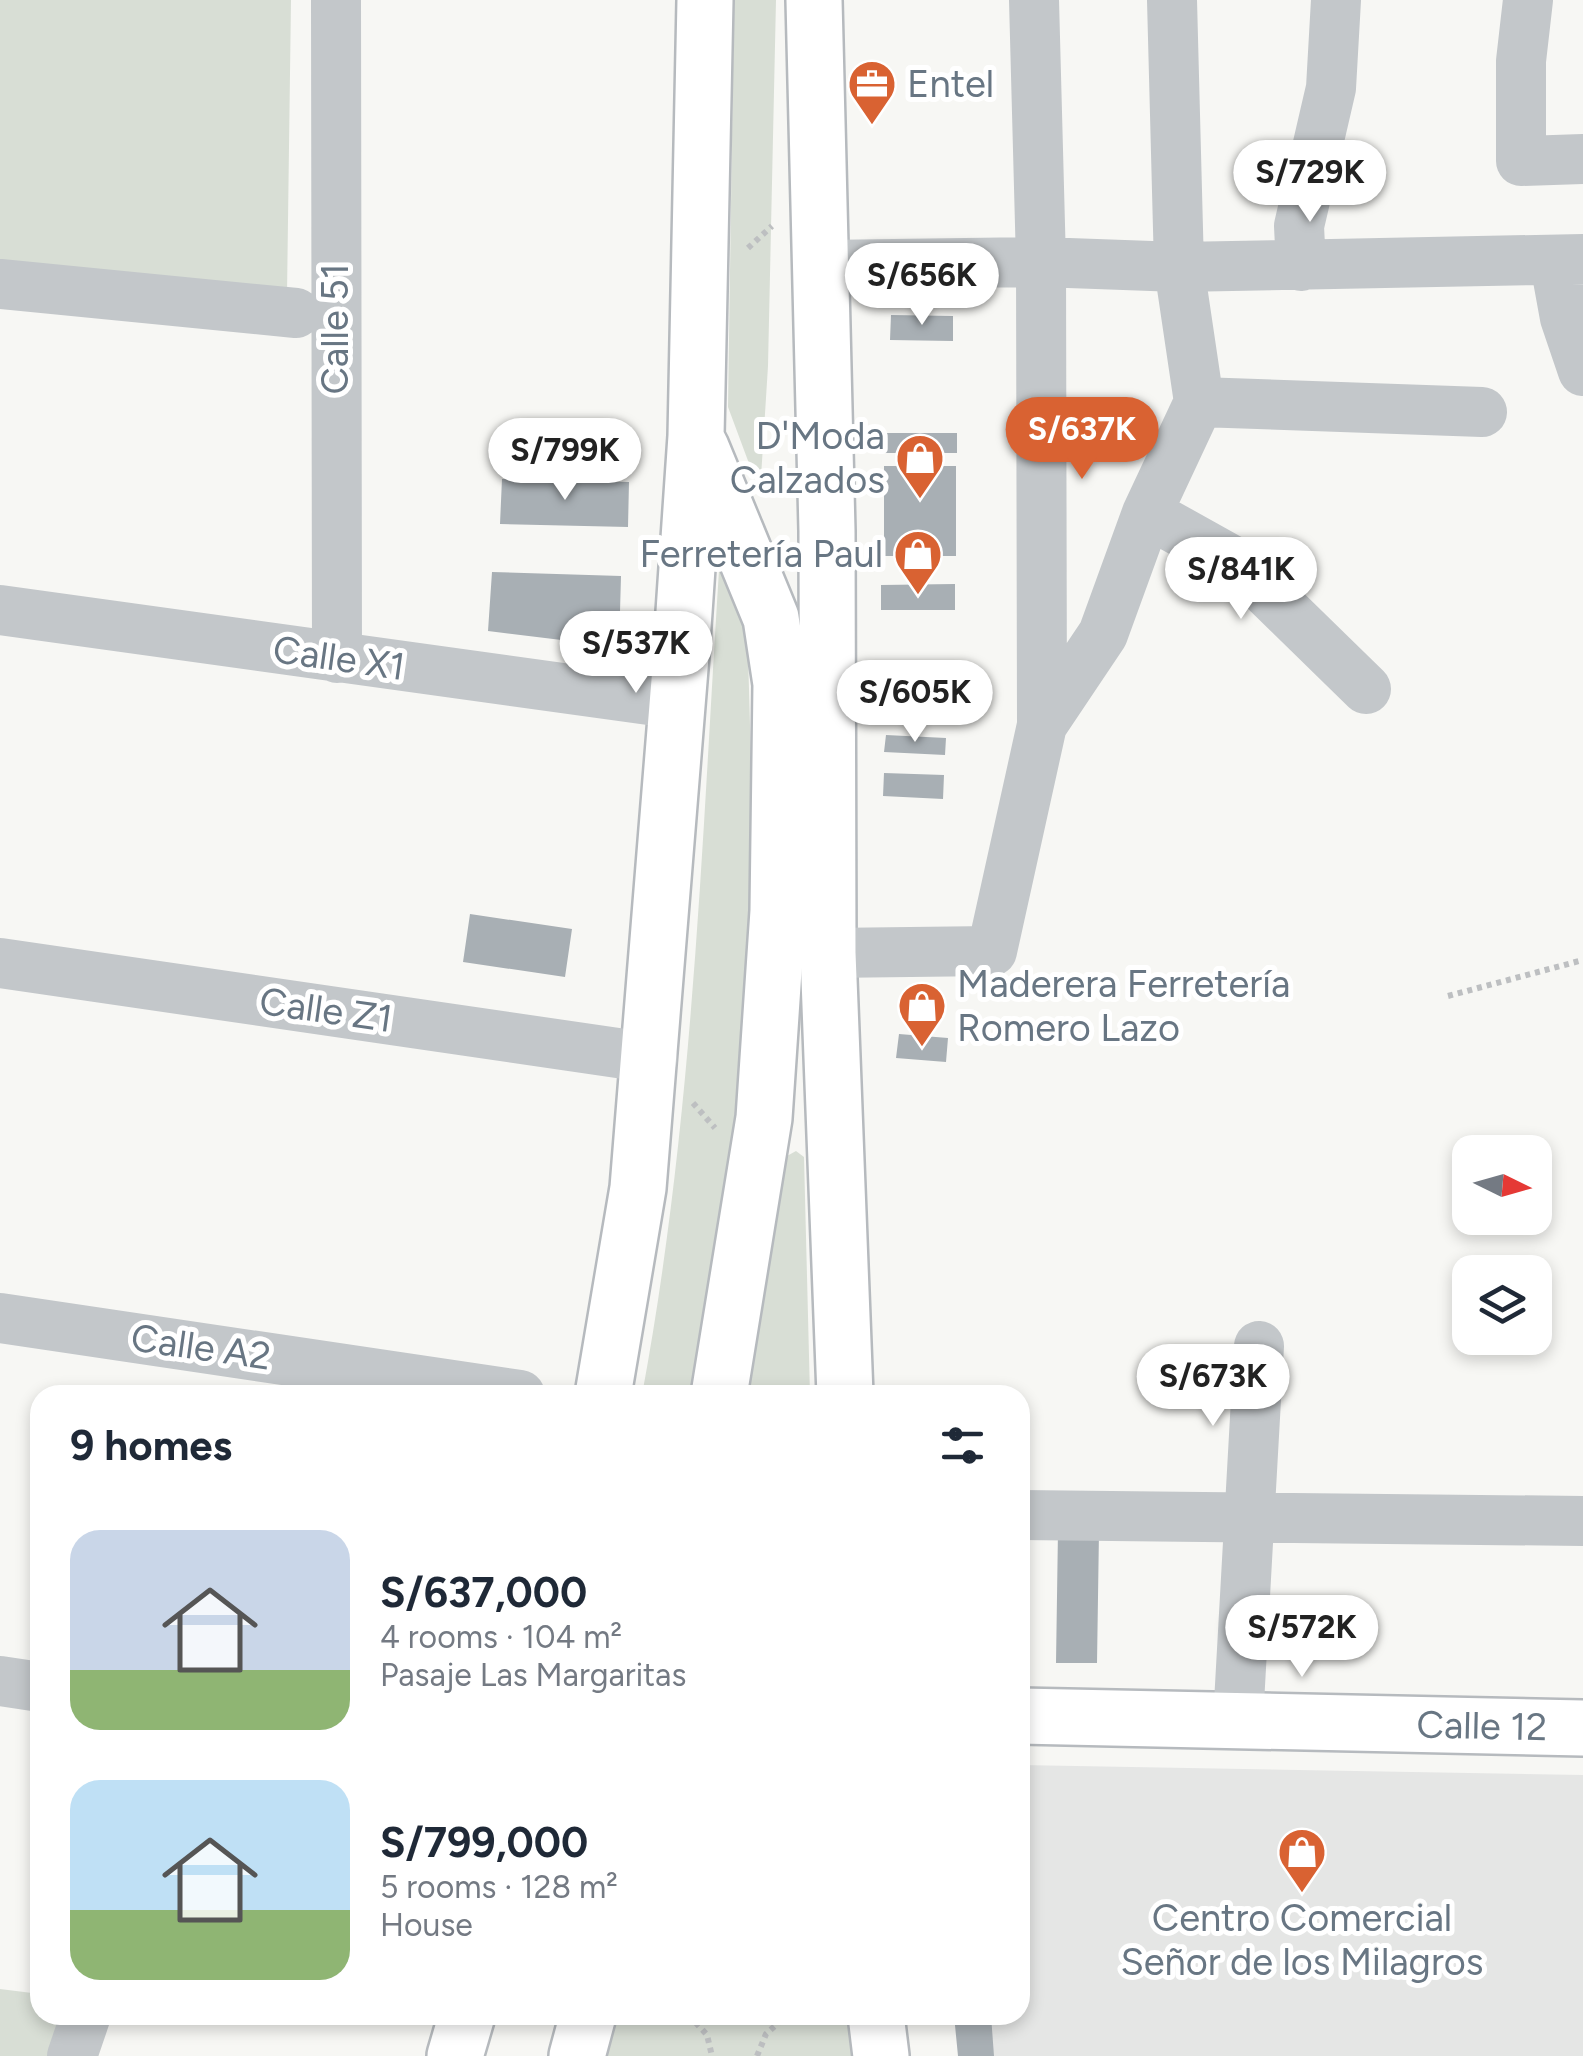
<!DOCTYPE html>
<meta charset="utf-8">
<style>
:root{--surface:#fff;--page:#f6f6f7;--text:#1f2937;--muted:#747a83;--accent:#d96232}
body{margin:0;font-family:Figtree,sans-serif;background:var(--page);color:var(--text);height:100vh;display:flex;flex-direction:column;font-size:38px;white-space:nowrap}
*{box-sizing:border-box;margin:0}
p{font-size:32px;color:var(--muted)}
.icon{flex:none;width:55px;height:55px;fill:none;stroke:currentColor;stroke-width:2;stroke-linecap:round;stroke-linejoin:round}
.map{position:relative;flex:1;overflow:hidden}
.drawer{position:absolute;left:30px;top:1385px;width:1000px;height:640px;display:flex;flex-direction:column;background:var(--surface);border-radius:30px;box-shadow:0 5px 15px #0003}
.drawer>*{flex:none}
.needle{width:65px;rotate:95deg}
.fabs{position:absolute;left:1452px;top:1135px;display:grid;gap:20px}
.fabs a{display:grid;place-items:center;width:100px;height:100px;border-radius:20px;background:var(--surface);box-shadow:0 5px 15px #0003;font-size:50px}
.price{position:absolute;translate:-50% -85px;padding:0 22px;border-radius:35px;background:#fff;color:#222;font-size:32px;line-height:65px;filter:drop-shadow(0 2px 5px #0008)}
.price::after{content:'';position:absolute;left:50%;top:60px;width:30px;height:22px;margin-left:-15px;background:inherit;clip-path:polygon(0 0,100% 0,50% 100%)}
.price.on{background:var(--accent);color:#fff}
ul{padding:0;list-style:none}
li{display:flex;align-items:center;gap:30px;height:250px;padding:0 40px}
li span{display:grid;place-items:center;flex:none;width:280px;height:200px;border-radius:30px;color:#555}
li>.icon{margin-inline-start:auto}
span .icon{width:120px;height:120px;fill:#fffc;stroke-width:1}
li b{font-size:42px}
h2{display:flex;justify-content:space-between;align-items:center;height:120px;padding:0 40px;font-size:42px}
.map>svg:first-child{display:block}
</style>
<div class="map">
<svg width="1583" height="2056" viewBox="0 0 1583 2056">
<rect width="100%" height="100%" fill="#f7f7f4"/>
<!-- built -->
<path fill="#e5e6e5" d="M1020,1765L1583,1775V2056H959L956,2015H1020Z"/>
<!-- green -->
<path fill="#d8ded5" d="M0,0H291L287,294L0,262Z
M734,0H776L768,366L760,493L728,407Z
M721,539L747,617L753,834L750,957L743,1079L699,1395H642C695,1109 702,828 721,539Z
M796,1151L804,1157L810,1395H746L787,1156Z
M0,1989L40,1994V2015H68L53,2056H0Z
M607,2015H854L859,2056H596Z"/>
<!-- building -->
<path fill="#a8afb4" d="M891,315L953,316V341L890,340Z
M884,433H957V453H884Z
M884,466H956V556H884Z
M502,479L629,482L628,527L500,524Z
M492,572L621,576L619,647L488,631Z
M955,584V610H881V585Z
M886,735L946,738L945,755L884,752Z
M884,773L944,775L943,799L883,796Z
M470,914L572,929L565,977L463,962Z
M899,1034L948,1038L946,1062L896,1058Z
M1058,1530L1099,1531L1097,1663H1056Z
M954,2015H991L994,2056H958Z"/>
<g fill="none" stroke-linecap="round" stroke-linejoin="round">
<!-- secondary casing -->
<g stroke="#b6babe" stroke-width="60">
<g id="secondary">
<path d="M814,0L827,531L828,953L845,1395"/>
<path d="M701,448L771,618L781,684L778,911L764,1118L719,1395"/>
<path d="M603,1395L638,1188L681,656L696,436L705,0"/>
<path id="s1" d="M1020,1716L1583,1728"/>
<path d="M876,2015L881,2056"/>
<path d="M455,2056L467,2015"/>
<path d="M577,2056L588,2015"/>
</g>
</g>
<!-- path -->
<path stroke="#bdbfc1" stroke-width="6" stroke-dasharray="5 5" stroke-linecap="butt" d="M748,248L772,226
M1448,996L1583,960
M693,1103L715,1128
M689,2015L707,2035L712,2056
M757,2056L766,2034L787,2015"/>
<!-- street -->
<path stroke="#c3c7ca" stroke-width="50" d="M336,0L337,658
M1528,0L1521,61V161L1583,159
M1555,263L1565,318L1583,371
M823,265L1041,262L1179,267L1583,259
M1301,266L1299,226L1331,88L1336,0
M0,284L296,313
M1199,402L1482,412
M1147,513L1237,563L1366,689
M0,610L678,704
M1042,725L1103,634L1147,513L1199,402L1179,267L1172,0
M828,953L992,951L1042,725L1041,262L1034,0
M0,963L652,1058
M0,1318L520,1395
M1020,1515L1583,1521
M0,1681L40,1687
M1238,1721L1259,1346
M72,2056L86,2015"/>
<!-- secondary -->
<use href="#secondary" stroke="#fff" stroke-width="55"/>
</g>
<!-- icons -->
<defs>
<g id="office-pin" transform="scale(2.5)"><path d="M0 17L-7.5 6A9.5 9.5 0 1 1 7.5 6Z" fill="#d96232" stroke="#fff"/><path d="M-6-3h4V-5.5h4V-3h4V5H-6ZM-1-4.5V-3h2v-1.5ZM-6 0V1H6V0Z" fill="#fff"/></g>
<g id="shop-pin" transform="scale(2.5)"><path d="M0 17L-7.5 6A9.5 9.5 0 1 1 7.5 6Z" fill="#d96232" stroke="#fff"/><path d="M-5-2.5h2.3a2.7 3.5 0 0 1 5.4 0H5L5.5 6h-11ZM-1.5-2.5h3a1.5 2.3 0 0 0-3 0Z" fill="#fff"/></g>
</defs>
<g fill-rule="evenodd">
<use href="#office-pin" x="872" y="84"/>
<use href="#shop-pin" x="920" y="458"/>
<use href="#shop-pin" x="918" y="554"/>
<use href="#shop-pin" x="922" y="1006"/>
<use href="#shop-pin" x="1302" y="1852"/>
</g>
<g text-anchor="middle" stroke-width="10" stroke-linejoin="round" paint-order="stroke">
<!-- poi labels -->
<g font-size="38" fill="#687683" stroke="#fff" text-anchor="start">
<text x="907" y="97">Entel</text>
<text x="885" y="449" text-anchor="end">D'Moda<tspan x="885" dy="44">Calzados</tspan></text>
<text x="883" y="567" text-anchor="end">Ferretería Paul</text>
<text x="957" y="997">Maderera Ferretería<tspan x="957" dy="44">Romero Lazo</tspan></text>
<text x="1302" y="1931" text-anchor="middle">Centro Comercial<tspan x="1302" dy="44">Señor de los Milagros</tspan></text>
</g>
<!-- street labels -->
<g font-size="38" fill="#687683" stroke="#fff">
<text transform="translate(335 329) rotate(-90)" y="13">Calle 51</text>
<text transform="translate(339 658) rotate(8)" y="13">Calle X1</text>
<text transform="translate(326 1010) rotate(8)" y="13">Calle Z1</text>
<text transform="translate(201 1347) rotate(8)" y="13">Calle A2</text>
<text dy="13" stroke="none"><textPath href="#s1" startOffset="462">Calle 12</textPath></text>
</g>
</g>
</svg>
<div class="fabs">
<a><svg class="needle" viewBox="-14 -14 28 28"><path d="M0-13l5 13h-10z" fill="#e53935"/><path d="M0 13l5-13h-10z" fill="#747a83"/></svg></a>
<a><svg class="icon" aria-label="layers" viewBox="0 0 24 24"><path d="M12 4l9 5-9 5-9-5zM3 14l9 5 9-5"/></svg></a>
</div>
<b class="price" style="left:1310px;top:225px">S/729K</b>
<b class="price" style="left:922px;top:328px">S/656K</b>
<b class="price on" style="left:1082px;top:482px">S/637K</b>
<b class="price" style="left:565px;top:503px">S/799K</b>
<b class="price" style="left:1241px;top:622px">S/841K</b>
<b class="price" style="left:636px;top:696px">S/537K</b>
<b class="price" style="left:915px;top:745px">S/605K</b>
<b class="price" style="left:1213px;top:1429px">S/673K</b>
<b class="price" style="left:1302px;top:1680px">S/572K</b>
<section class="drawer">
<h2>9 homes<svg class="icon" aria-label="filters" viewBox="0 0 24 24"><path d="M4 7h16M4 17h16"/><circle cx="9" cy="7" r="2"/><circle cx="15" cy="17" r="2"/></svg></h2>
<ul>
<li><span style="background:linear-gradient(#c9d6e8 70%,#8fb573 0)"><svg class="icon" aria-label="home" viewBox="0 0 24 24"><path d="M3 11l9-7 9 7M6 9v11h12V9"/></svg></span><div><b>S/637,000</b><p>4 rooms · 104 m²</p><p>Pasaje Las Margaritas</p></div></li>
<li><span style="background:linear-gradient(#bfe0f5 65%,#8fb573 0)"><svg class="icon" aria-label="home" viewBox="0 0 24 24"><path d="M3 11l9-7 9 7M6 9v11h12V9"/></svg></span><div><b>S/799,000</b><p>5 rooms · 128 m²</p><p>House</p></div></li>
</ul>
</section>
</div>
